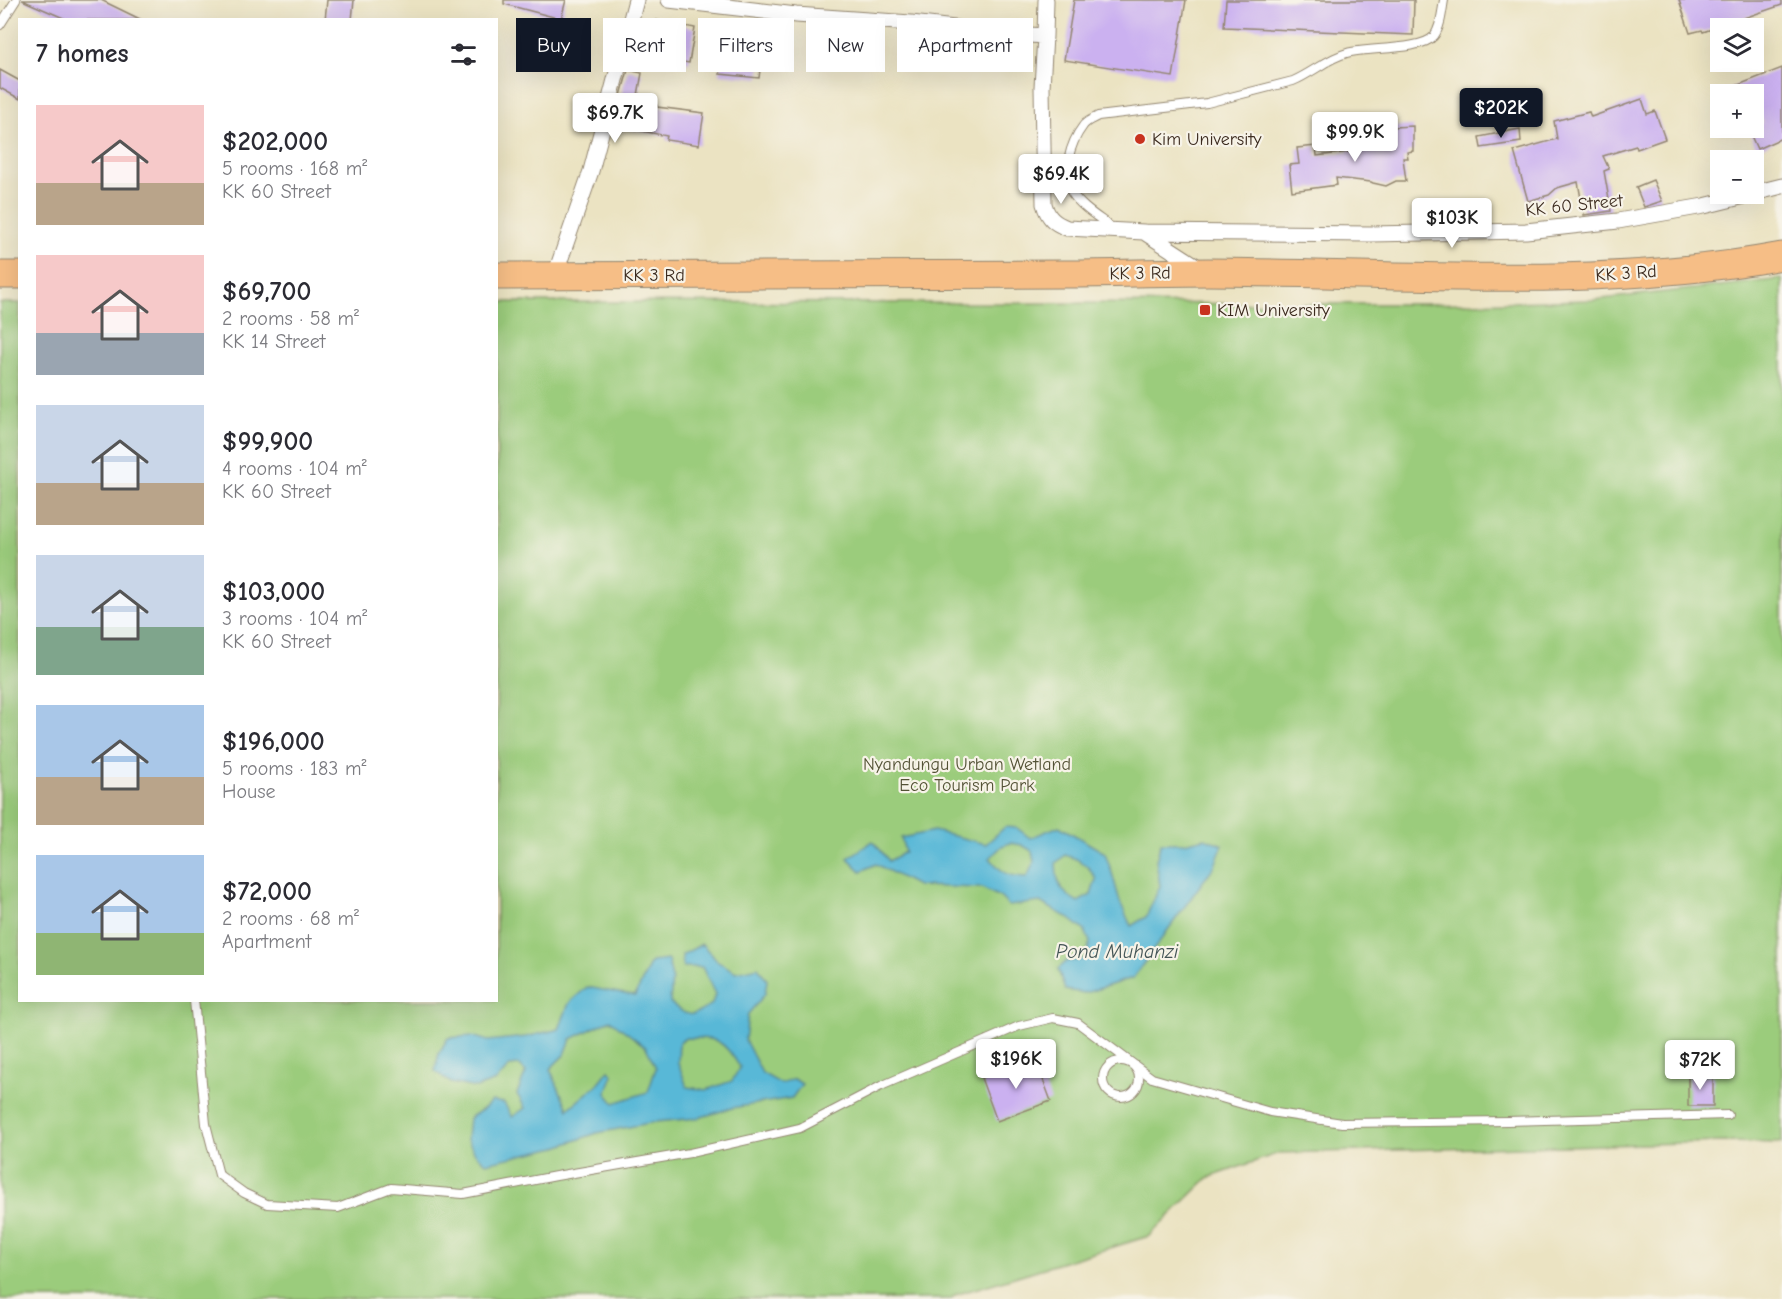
<!DOCTYPE html>
<meta charset="utf-8">
<style>
:root{--surface:#fff;--page:#f2f2f3;--text:#2b2b33;--muted:#7c7c81;--accent:#111827}
body{margin:0;font-family:"Comic Neue",sans-serif;background:var(--page);color:var(--text);height:100vh;display:flex;flex-direction:column;font-size:22px;white-space:nowrap}
*{box-sizing:border-box;margin:0}
p{font-size:20px;color:var(--muted)}
.icon{flex:none;width:33px;height:33px;fill:none;stroke:currentColor;stroke-width:2;stroke-linecap:round;stroke-linejoin:round}
.map{position:relative;flex:1;overflow:hidden}
.drawer{position:absolute;left:18px;top:18px;width:480px;height:984px;display:flex;flex-direction:column;background:var(--surface);border-radius:0px;box-shadow:0 6px 24px #0002}
.drawer>*{flex:none}
.hud{position:absolute;left:516px;top:18px;width:570px;height:54px;display:flex;gap:12px}
.fabs{position:absolute;left:1710px;top:18px;display:grid;gap:12px}
.fabs a{display:grid;place-items:center;width:54px;height:54px;border-radius:0px;background:var(--surface);box-shadow:0 6px 24px #0002;font-size:30px}
.price{position:absolute;translate:-50% -51px;padding:0 14px;border-radius:6px;background:#fff;color:#222;font-size:20px;line-height:39px;filter:drop-shadow(0 2px 3px #0008)}
.price::after{content:'';position:absolute;left:50%;top:36px;width:18px;height:14px;margin-left:-9px;background:inherit;clip-path:polygon(0 0,100% 0,50% 100%)}
.price.current{background:var(--accent);color:#fff}
ul{padding:0;list-style:none}
li{display:flex;align-items:center;gap:18px;height:150px;padding:0 18px}
li span{display:grid;place-items:center;flex:none;width:168px;height:120px;border-radius:0px;color:#555}
li>.icon{margin-inline-start:auto}
span .icon{width:72px;height:72px;fill:#fffc;stroke-width:1}
li b{font-size:26px}
h2{display:flex;justify-content:space-between;align-items:center;height:72px;padding:0 18px;font-size:26px}
.chip{padding:0 21px;border-radius:0px;background:var(--surface);box-shadow:0 6px 24px #0002;font-size:21px;line-height:54px}
.chip.current{background:var(--accent);color:#fff}
.map>svg:first-child{display:block}
</style>
<div class="map">
<svg width="1782" height="1299" viewBox="0 0 1782 1299">
<rect width="100%" height="100%" fill="#f7f3e8"/>
<filter id="ink" filterUnits="userSpaceOnUse"><feTurbulence type="fractalNoise" baseFrequency=".0167" numOctaves="2"/><feDisplacementMap in="SourceGraphic" scale="12" xChannelSelector="R" yChannelSelector="G"/><feConvolveMatrix kernelMatrix="1 2 1 2 8 2 1 2 1" color-interpolation-filters="sRGB"/></filter>
<filter id="wash" filterUnits="userSpaceOnUse"><feTurbulence type="fractalNoise" baseFrequency=".008" numOctaves="4" result="noise"/><feDisplacementMap in="SourceGraphic" scale="24" xChannelSelector="R" yChannelSelector="G"/><feGaussianBlur stdDeviation="1.35" result="paint"/><feColorMatrix in="noise" values="0 0 0 0 0 0 0 0 0 0 0 0 0 0 0 0 0 1.4 0 .05"/><feComposite in="paint" operator="in"/></filter>
<g filter="url(#wash)">
<rect width="100%" height="100%" fill="#ebe3c2"/>
<!-- green -->
<path fill="#9bcc7b" stroke="#6b7b4c" stroke-width="1.5" d="M1782,279V1143L1725,1142L1279,1153L1208,1178L1149,1236L955,1295L951,1299H0V303H20V1000H496L497,302L1422,304L1593,300Z"/>
<!-- water -->
<path fill="#59b8d7" stroke="#4a717a" stroke-width="1.5" fill-rule="evenodd" d="M1059,826L1105,853L1112,873L1120,902L1131,926L1146,917L1160,886L1156,860L1161,843H1184L1205,838L1223,845L1215,865L1133,978L1085,993L1065,990L1058,969L1067,961L1085,959L1090,942L1085,931L1070,919L1040,902L1009,906L1000,897L982,888L917,886L876,864L861,871L848,858L873,841L889,861L905,852L901,838L934,831L986,844L1005,827L1017,828L1030,838ZM1010,843L1022,845L1032,851L1034,862L1027,877C1006,876 1003,874 990,858L1002,846ZM1065,855C1081,860 1088,864 1096,879L1091,895L1078,902C1059,891 1057,884 1056,863Z
M702,944L718,962L736,972L758,967L767,980L765,994L748,1014L745,1040L762,1073L781,1084L794,1079L802,1084L792,1098L732,1108L698,1118L655,1122L597,1133L557,1147L486,1163L475,1153L467,1139L469,1118L482,1110L492,1101L504,1103L512,1117L525,1108L517,1094L526,1072L519,1065L510,1066L496,1081L476,1088L451,1083L435,1071L439,1053L448,1038L472,1036L488,1041L526,1037L559,1029L569,1003L587,987L635,996L651,962L668,960L672,978L670,1003C689,1019 692,1017 712,1004L715,994L702,967H683L682,955ZM610,1020L646,1047L656,1068L648,1092L614,1103L606,1093L613,1075L609,1070L598,1084L568,1109L550,1069L565,1054L571,1039ZM686,1038C719,1038 722,1039 740,1067L732,1081L706,1090L687,1087L678,1063L679,1042Z"/>
<g id="blocks">
<!-- building -->
<path fill="#cbb1f0" d="M22,0H101L142,20H68Z
M327,0H354L352,20H325Z
M504,0H566L561,19L504,4Z
M1074,0H1186L1173,77L1064,60Z
M1226,0H1414L1413,35L1224,27Z
M1679,0H1782V5L1703,32L1702,30L1690,33Z
M656,20L695,28L689,63L649,56Z
M724,33L764,37L759,78L720,74Z
M1782,68V138L1757,149L1748,129L1763,123L1754,94H1715Z
M0,70L20,81V99L0,88Z
M628,70L642,73L637,101L657,105V107L704,113L699,145L666,140L667,136L613,125Z
M1642,99L1647,114L1655,111L1665,139L1637,149L1636,146L1603,156L1609,169L1604,171L1611,211L1584,215L1578,182L1557,188L1549,195L1528,201L1514,151L1557,139L1554,121L1589,112L1591,117Z
M1413,126V151L1407,152L1408,158H1403L1406,181H1396L1386,186L1373,183L1371,182L1336,178L1337,185L1292,191L1289,165L1299,164L1297,148L1316,146L1317,156L1348,152L1346,140L1380,143L1394,141L1393,127Z
M1520,129L1521,142L1481,148L1479,137Z
M1653,180L1662,201L1644,207L1636,187Z
M1035,1058L1051,1101L997,1121L981,1078Z
M1688,1076H1713V1106H1688Z"/>
</g>
</g>
<g filter="url(#ink)">
<use href="#blocks" fill-opacity="0" stroke="#938670" stroke-width="1.5"/>
<g fill="none" stroke-linecap="round" stroke-linejoin="round">
<!-- lane casing -->
<g stroke="#938670" stroke-width="10">
<path id="lane" d="M0,25L16,0
M1111,227C1098,217 1081,207 1072,193C1061,174 1070,143 1083,126C1086,121 1093,119 1098,116L1207,103L1293,81C1312,73 1328,58 1347,53C1368,47 1421,51 1434,36C1441,27 1442,11 1444,0
M194,1000L206,1124L219,1175L244,1193L267,1204L338,1208L391,1188L463,1194L556,1176L690,1153L800,1128L881,1086L1019,1026L1053,1018L1078,1023L1152,1078L1270,1112L1342,1123L1508,1121L1728,1115
M1103 1079a18 18 0 1 1 36 0a18 18 0 1 1-36 0Z"/>
</g>
<!-- street casing -->
<g stroke="#938670" stroke-width="17">
<path id="street" d="M669,0L796,15L911,23L998,33L1045,36L1046,0
M1045,36L1042,87L1044,204C1048,218 1054,223 1067,228L1144,232L1201,269
M1754,193L1782,186
M1144,232L1371,234L1526,231L1618,221L1704,206L1753,194
M555,275L591,171L636,0"/>
</g>
<!-- highway casing -->
<g stroke="#938670" stroke-width="29">
<path id="highway" d="M0,275H20
M496,276C686,275 876,274 1066,274C1113,274 1160,272 1208,272C1399,273 1593,291 1782,256"/>
</g>
<!-- lane -->
<use href="#lane" stroke="#fff" stroke-width="8"/>
<!-- street -->
<use href="#street" stroke="#fff" stroke-width="15"/>
<!-- highway -->
<use href="#highway" stroke="#f6be86" stroke-width="27"/>
</g>
</g>
<!-- markers -->
<g fill="#c8321e" stroke="#f7f3e8" stroke-width="2">
<circle cx="1140" cy="139" r="6"/>
<rect x="1199" y="304" width="12" height="12" rx="3"/>
</g>
<g text-anchor="middle" stroke-width="4.5" stroke-linejoin="round" paint-order="stroke">
<!-- poi labels -->
<g font-size="18" fill="#3b2a1e" stroke="#f7f3e8" text-anchor="start">
<text x="1152" y="145">Kim University</text>
<text x="1217" y="316">KIM University</text>
</g>
<!-- street labels -->
<g font-size="18" fill="#3b2a1e" stroke="#f7f3e8">
<text transform="translate(1574 205) rotate(-6)" y="6">KK 60 Street</text>
<text transform="translate(1140 273) rotate(-1)" y="6">KK 3 Rd</text>
<text transform="translate(1626 273) rotate(-4)" y="6">KK 3 Rd</text>
<text x="654" y="281">KK 3 Rd</text>
</g>
<!-- park labels -->
<g font-size="18" fill="#535235" stroke="#f7f3e8">
<text x="967" y="770">Nyandungu Urban Wetland<tspan x="967" dy="21">Eco Tourism Park</tspan></text>
</g>
<!-- water labels -->
<g font-size="20" font-style="italic" fill="#445556" stroke="#f7f3e8">
<text x="1117" y="958">Pond Muhanzi</text>
</g>
</g>
</svg>
<div class="fabs">
<a><svg class="icon" aria-label="layers" viewBox="0 0 24 24"><path d="M12 4l9 5-9 5-9-5zM3 14l9 5 9-5"/></svg></a>
<a>+</a>
<a>−</a>
</div>
<b class="price current" style="left:1501px;top:139px">$202K</b>
<b class="price" style="left:615px;top:144px">$69.7K</b>
<b class="price" style="left:1355px;top:163px">$99.9K</b>
<b class="price" style="left:1061px;top:205px">$69.4K</b>
<b class="price" style="left:1452px;top:249px">$103K</b>
<b class="price" style="left:1016px;top:1090px">$196K</b>
<b class="price" style="left:1700px;top:1091px">$72K</b>
<div class="hud">
<a class="chip current">Buy</a>
<a class="chip">Rent</a>
<a class="chip">Filters</a>
<a class="chip">New</a>
<a class="chip">Apartment</a>
</div>
<section class="drawer">
<h2>7 homes<svg class="icon" aria-label="filters" viewBox="0 0 24 24"><path d="M4 7h16M4 17h16"/><circle cx="9" cy="7" r="2"/><circle cx="15" cy="17" r="2"/></svg></h2>
<ul>
<li><span style="background:linear-gradient(#f6c9c9 65%,#b9a48a 0)"><svg class="icon" aria-label="home" viewBox="0 0 24 24"><path d="M3 11l9-7 9 7M6 9v11h12V9"/></svg></span><div><b>$202,000</b><p>5 rooms · 168 m²</p><p>KK 60 Street</p></div></li>
<li><span style="background:linear-gradient(#f6c9c9 65%,#9aa5b1 0)"><svg class="icon" aria-label="home" viewBox="0 0 24 24"><path d="M3 11l9-7 9 7M6 9v11h12V9"/></svg></span><div><b>$69,700</b><p>2 rooms · 58 m²</p><p>KK 14 Street</p></div></li>
<li><span style="background:linear-gradient(#c9d6e8 65%,#b9a48a 0)"><svg class="icon" aria-label="home" viewBox="0 0 24 24"><path d="M3 11l9-7 9 7M6 9v11h12V9"/></svg></span><div><b>$99,900</b><p>4 rooms · 104 m²</p><p>KK 60 Street</p></div></li>
<li><span style="background:linear-gradient(#c9d6e8 60%,#7fa58c 0)"><svg class="icon" aria-label="home" viewBox="0 0 24 24"><path d="M3 11l9-7 9 7M6 9v11h12V9"/></svg></span><div><b>$103,000</b><p>3 rooms · 104 m²</p><p>KK 60 Street</p></div></li>
<li><span style="background:linear-gradient(#a9c7e8 60%,#b9a48a 0)"><svg class="icon" aria-label="home" viewBox="0 0 24 24"><path d="M3 11l9-7 9 7M6 9v11h12V9"/></svg></span><div><b>$196,000</b><p>5 rooms · 183 m²</p><p>House</p></div></li>
<li><span style="background:linear-gradient(#a9c7e8 65%,#8fb573 0)"><svg class="icon" aria-label="home" viewBox="0 0 24 24"><path d="M3 11l9-7 9 7M6 9v11h12V9"/></svg></span><div><b>$72,000</b><p>2 rooms · 68 m²</p><p>Apartment</p></div></li>
</ul>
</section>
</div>
